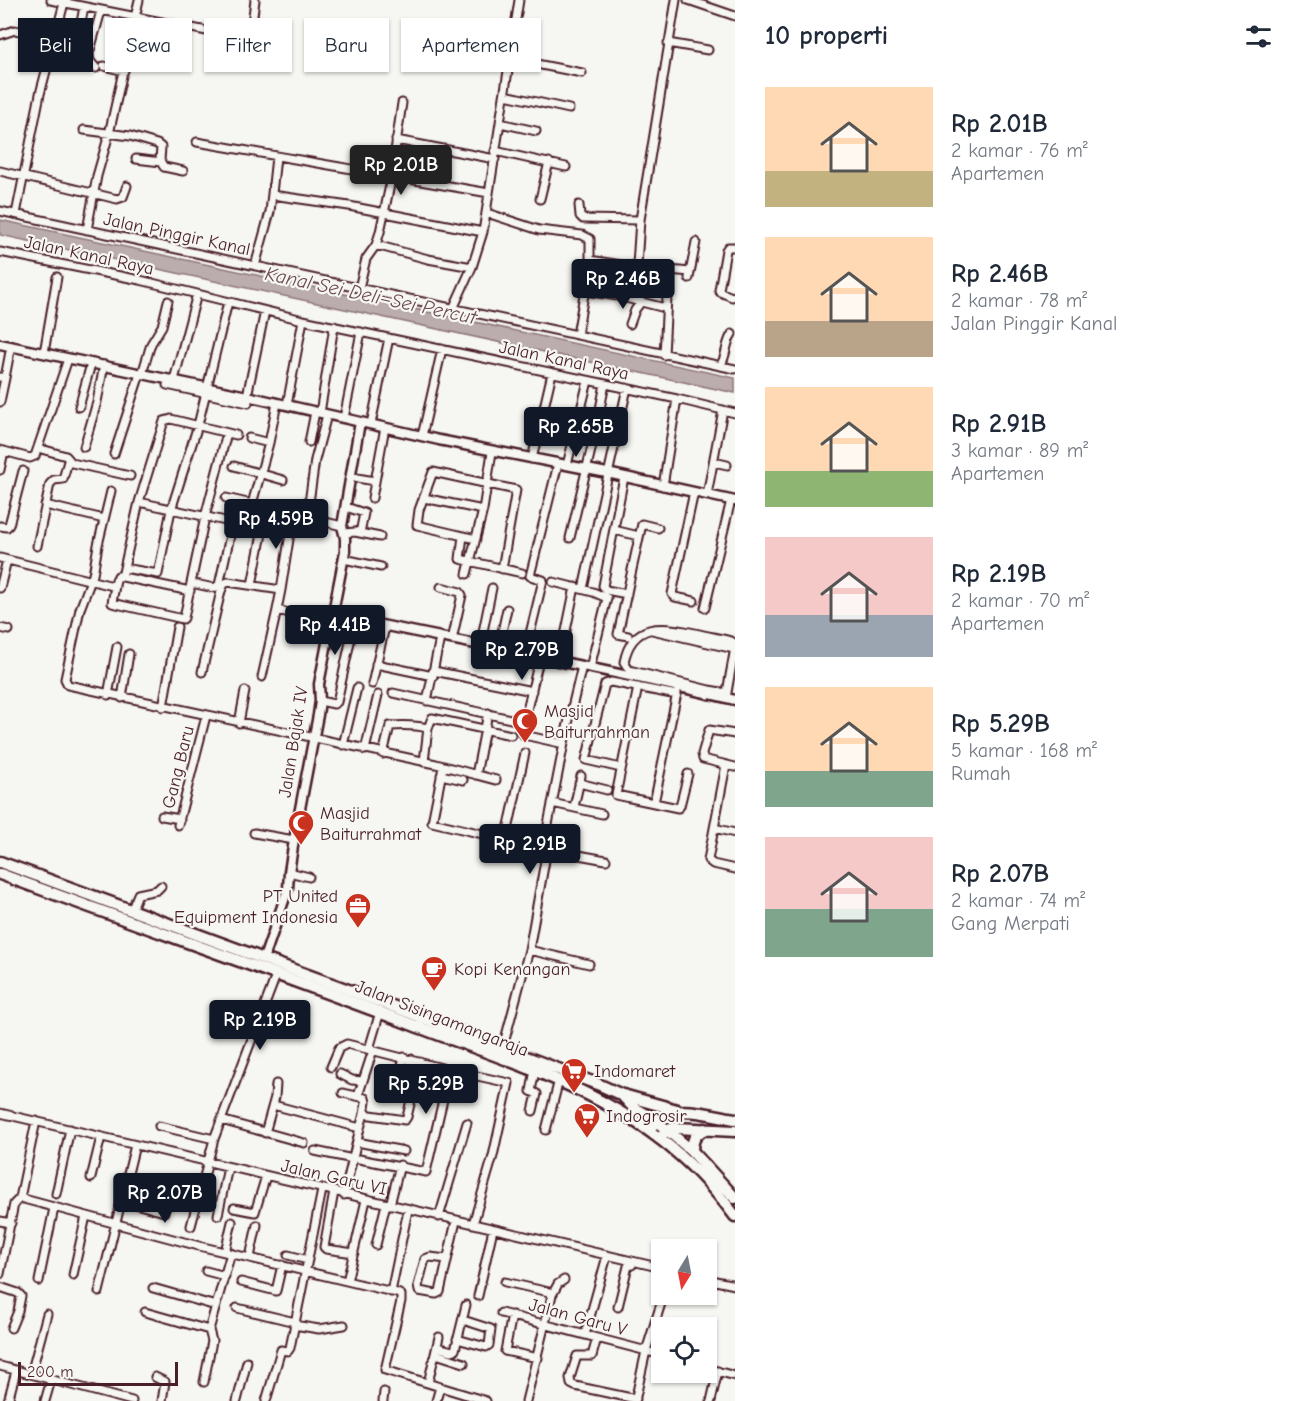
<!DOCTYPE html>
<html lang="id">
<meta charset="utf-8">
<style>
:root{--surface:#fff;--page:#f6f6f7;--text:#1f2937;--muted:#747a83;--accent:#111827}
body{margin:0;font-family:"Comic Neue",sans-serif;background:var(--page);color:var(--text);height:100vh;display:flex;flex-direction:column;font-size:22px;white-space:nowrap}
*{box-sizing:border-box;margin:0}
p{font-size:20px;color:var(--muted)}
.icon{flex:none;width:33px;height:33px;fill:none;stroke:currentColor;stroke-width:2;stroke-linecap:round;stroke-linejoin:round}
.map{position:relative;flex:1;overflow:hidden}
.sheet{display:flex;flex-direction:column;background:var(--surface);width:570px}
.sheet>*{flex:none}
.hud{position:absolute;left:18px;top:18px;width:570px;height:54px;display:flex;gap:12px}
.needle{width:39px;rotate:190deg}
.controls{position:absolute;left:651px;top:1239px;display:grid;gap:12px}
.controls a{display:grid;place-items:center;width:66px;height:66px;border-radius:0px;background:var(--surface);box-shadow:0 2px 4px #0004;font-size:30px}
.scale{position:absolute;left:18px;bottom:15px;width:160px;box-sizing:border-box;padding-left:6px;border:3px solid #4a1f2b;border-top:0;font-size:16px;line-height:21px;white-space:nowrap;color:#4a1f2b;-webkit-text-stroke:4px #f6f6f2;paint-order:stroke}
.price{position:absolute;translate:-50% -51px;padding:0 14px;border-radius:6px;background:var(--accent);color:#fff;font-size:20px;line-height:39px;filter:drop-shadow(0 2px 3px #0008)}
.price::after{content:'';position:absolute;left:50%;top:36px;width:18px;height:14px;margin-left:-9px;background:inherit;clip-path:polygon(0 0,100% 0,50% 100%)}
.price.active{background:#222;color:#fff}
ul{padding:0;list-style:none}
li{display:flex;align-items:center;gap:18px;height:150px;padding:0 30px}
li span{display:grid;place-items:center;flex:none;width:168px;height:120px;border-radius:0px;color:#555}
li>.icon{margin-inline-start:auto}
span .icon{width:72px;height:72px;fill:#fffc;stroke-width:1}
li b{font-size:26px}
h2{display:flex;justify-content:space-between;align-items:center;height:72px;padding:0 30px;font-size:26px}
.pill{padding:0 21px;border-radius:0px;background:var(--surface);box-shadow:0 2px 4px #0004;font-size:21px;line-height:54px}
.pill.active{background:var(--accent);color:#fff}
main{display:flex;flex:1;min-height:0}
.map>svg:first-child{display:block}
</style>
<main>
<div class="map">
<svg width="735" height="1401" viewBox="0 0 735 1401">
<rect width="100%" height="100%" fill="#f6f6f2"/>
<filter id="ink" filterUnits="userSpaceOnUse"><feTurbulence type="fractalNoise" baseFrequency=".0167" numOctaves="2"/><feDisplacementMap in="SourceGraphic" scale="12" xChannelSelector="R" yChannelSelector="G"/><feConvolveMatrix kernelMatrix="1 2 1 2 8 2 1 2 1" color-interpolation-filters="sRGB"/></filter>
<g filter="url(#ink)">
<!-- water -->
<path fill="#bbadae" stroke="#8e747a" stroke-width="1.5" d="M0,220L735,378V393L0,235Z"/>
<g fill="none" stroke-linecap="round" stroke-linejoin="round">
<!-- minor casing -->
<g stroke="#4a1f2b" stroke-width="11">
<path id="minor" d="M51,0L242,38L247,37L251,32L255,0
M688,0L735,16
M0,35L15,30L77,44
M668,43L708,50
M52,51L67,55L75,53L84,7
M511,59L582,73
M104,66L124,71
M96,68L90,61L89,54L101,11
M505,95L569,109
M500,123L536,131
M84,130L130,136L157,144L161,147L160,161L164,167L183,171
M396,140L495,159
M197,142L489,193
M495,151L566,167
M136,159L161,162
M0,171L117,199L123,197L127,186
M272,195L349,206L483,232
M540,199L549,162
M579,205L580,216L583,219L640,220
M0,211L735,369
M487,213L539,230L582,235L590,239V260L577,335
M16,214L40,94L64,3
M87,230L97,176L109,134L139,0
M376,245L428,259L472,267
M735,247H728L726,250L719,290L720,292L732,297L735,296
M0,252L140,280L303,320L677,399L735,413
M590,260L634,267L637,265L640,220L676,0
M255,266L270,212L276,157
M689,278L696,242
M359,288L366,259L376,245L380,232L390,185L402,103
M584,291L618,296L665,308
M453,309L472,267L483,232L519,0
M630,324L635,310L641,302
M44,353L57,277
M664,355L667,297L662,285L659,269L690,272
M720,366C727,357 725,344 732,334
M142,374L151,344L162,326L168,301
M0,377L5,378L11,346
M174,380L197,294
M167,385L248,403
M247,396L265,311
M0,402L5,378
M287,405L303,320
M79,407L91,364
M320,413L334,326
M344,418L361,332
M371,424L389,338
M422,436L442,349
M249,438L269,443L252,504L342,526
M309,442L315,412
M269,443L277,403
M84,447L97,402L104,365
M38,448L66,456L72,463L130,476
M0,450L30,458L35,456L68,359
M114,454L140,374
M532,459L552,373
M714,462L727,465
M567,465L588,381
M234,466L283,480
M0,470L4,451
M351,477L375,481
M624,477L603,586L606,590L627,594
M663,486L677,399
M111,491L98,545L93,575L80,609L65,679L68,685L436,764L496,780
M707,495L723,410
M226,498L252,504
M372,498L385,427
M424,498L483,510
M139,502L164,421L171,419L236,435
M45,505L104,519
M346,507L364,513L360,533
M307,517L315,460L327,415
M0,526L7,527L9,525L23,471
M614,530L639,536
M345,533L355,532L380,537
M463,536L460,559L522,573
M570,538L596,429L605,384
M476,539L417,525L419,510L433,472L516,490L502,569
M37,546L50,484L54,480L63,479L68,461
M0,558L113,586
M344,559L381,567
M124,568L158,574L171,510L198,425L228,302
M467,574L483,510L492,452
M122,577L139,502L230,522L232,527L219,585L214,588L191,583L184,618L183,619L112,603L116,580L118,576L190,591
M553,582L593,592L607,598L590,668
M191,583L205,517L227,433
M252,585L267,508
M441,587L460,592L462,595L452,640
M0,588L7,560
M583,589L627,388
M281,590L293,514
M694,601L675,597L672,594L694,492
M705,608L731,500
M0,628L9,630
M652,630L734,649
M628,636L618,634L642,524L658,528
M480,646L492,588
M498,650L507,609
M525,654L543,580L530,576L558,464
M560,660L575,587
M376,664L433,676
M582,666L567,728L544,845L546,849L606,860
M434,671L532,691
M202,672L221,591L224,584L228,582L281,590L277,610L331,623
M262,677L277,610
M372,684L385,627
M638,687L616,795L678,808L680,806L688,774
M709,690L727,693
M393,693L524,722L540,656
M108,695L117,647
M708,695L709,690L629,670L624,662C632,621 664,626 695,633C707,636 719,638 731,641L734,643V653L726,698
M122,698L129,654
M320,701L334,704L337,702L355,619
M427,701L440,638
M163,707L177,627
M524,722L522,732L524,735L564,744
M239,723L245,691
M735,734L709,730L702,754L703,759L735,767
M343,745L357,688
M365,750L378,695
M383,754L390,726C403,725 415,725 428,728
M424,762L428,728L432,718L511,735
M726,765L708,860L713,864L735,869
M443,767L432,822L546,849V855L529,950L503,1047
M621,768L586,760L605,684L611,682L677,695
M441,775L463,780
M476,775L488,713
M579,783L607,790
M552,803L602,814
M654,803L677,693
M574,807L581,776
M162,816L180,819
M178,825L206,716
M714,828L735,833
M254,833L294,840
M506,839L525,753
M289,872L309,877
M131,911L138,894L157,890L161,886
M529,950L589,964
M369,1049L380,1012
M331,1067L339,1048L347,1044L450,1070L426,1172L359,1159
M450,1070L509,1083L493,1156L473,1224
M340,1074L352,1080L363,1081
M397,1085L404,1057
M405,1087L411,1059
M343,1093L365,1098L366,1102L364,1114
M358,1096L373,1050
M273,1105L360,1128L364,1114L405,1120L407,1117L420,1062
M533,1111L537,1094L531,1091L535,1070
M0,1113L662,1268
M221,1120L304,1143
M159,1126L214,1139
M546,1130L559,1080
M265,1133L275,1097L276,1084
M357,1142L404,1151
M315,1151L353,1159
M126,1177L152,1183
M91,1178L101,1137
M334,1192L324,1247L326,1249L354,1253
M56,1194L70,1129
M344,1195L360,1128
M20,1198L199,1246L397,1293L401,1295V1301L385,1370L486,1401
M121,1200L164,1212
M390,1205L400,1165
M234,1208L255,1212L266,1176
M218,1215L228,1167
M439,1217L467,1123
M0,1221L11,1223
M191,1226L214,1139L277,973
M376,1245L386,1204
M225,1252L232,1222
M288,1255L308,1260
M250,1257L257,1225
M447,1259L430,1257L425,1259L418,1286L419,1291L436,1294L440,1292L456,1221
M206,1271L225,1276
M0,1274L14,1204L20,1198L36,1121
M73,1275L86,1216
M348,1277L366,1200
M706,1279L735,1285
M39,1281L54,1208
M241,1282L276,1291L282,1265
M505,1282L549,1292L552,1295L526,1401
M0,1287L18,1293L21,1296L18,1311L11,1328
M153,1288L216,1306
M99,1292L135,1145
M391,1292L408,1210
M552,1295L558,1284L564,1280
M478,1296L493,1229
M618,1307L628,1266L632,1265L633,1262
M237,1308L295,1322
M145,1312L209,1330
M501,1313L662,1355
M512,1315L505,1351L538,1358
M294,1325L319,1329L344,1325
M585,1335L607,1256
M597,1338L592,1356H577L570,1378L571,1384L575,1386L636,1399
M457,1339L486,1347L489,1345L491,1329L463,1320
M437,1347L452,1351L455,1350L466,1305
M436,1354L464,1363
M0,1366L132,1401
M706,1368L735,1376
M31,1374L47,1314
M155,1377L165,1382L162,1401
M204,1382L212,1341L209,1330L231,1253
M428,1383L439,1337
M8,1401L16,1371
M45,1401L51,1380
M237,1401L247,1362
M266,1401L281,1350L288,1351L290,1348L322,1190
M383,1401L384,1392
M436,1401L440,1387
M635,1401L646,1351L664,1294
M711,1401L718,1371"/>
</g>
<!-- tertiary casing -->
<g stroke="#4a1f2b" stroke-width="13">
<path id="tertiary" d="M0,344L247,396L439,440L607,473L735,501
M333,615C467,643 602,668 735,700
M264,958L288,889L289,872L294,840L318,715L320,701L319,684L345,551V538L342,526L360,422"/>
</g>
<!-- primary casing -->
<g stroke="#4a1f2b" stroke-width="15">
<path id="primary" d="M667,1130L692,1151L735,1198
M659,1138C688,1160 713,1186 735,1216"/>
</g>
<!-- trunk casing -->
<g stroke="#4a1f2b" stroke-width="15">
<path id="trunk" d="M0,862L392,1006L600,1085L622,1095L634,1108L656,1121L667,1130
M0,874C138,925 276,973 413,1025C498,1057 586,1083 659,1138L667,1130L676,1128L735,1131
M623,1095L677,1110
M653,1125C673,1101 708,1115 735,1119
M692,1151C692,1140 695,1134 705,1129"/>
</g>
<!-- minor -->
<use href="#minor" stroke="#f6f6f2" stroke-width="7"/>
<!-- tertiary -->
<use href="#tertiary" stroke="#f6f6f2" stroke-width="8"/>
<!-- primary -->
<use href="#primary" stroke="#f6f6f2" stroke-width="10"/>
<!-- trunk -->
<use href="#trunk" stroke="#f6f6f2" stroke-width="10"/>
</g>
</g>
<!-- icons -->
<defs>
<g id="mosque-pin" transform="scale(1.35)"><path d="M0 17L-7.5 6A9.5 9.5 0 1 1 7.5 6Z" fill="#c8321e" stroke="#f6f6f2"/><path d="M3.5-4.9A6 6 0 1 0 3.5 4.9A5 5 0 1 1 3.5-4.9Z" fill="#fff"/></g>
<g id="office-pin" transform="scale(1.35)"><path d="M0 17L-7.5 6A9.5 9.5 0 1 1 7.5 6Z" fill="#c8321e" stroke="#f6f6f2"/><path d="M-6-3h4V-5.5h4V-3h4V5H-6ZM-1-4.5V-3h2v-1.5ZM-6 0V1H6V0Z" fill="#fff"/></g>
<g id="cafe-pin" transform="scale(1.35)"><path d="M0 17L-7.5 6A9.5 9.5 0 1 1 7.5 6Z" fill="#c8321e" stroke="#f6f6f2"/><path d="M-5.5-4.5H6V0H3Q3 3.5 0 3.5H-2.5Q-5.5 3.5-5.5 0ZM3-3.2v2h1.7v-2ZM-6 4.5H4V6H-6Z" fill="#fff"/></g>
<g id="supermarket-pin" transform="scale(1.35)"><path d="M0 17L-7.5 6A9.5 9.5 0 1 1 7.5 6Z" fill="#c8321e" stroke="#f6f6f2"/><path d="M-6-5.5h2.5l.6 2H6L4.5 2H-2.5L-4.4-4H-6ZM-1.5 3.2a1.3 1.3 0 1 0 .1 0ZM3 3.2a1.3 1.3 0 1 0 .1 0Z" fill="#fff"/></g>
</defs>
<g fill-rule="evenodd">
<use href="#mosque-pin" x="525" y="721"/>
<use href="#mosque-pin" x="301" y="823"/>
<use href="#office-pin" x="358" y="906"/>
<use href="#cafe-pin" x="434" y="969"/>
<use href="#supermarket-pin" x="574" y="1071"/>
<use href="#supermarket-pin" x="587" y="1116"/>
</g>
<g text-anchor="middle" stroke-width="4.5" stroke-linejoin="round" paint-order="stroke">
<!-- street labels -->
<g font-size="18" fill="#4a1f2b" stroke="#f6f6f2">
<text transform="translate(177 234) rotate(12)" y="6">Jalan Pinggir Kanal</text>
<text transform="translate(89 255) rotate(12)" y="6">Jalan Kanal Raya</text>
<text transform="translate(564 360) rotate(12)" y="6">Jalan Kanal Raya</text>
<text transform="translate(293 742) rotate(-81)" y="6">Jalan Bajak IV</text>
<text transform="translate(178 767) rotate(-76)" y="6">Gang Baru</text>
<text transform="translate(442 1018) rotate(21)" y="6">Jalan Sisingamangaraja</text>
<text transform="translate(334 1177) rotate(13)" y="6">Jalan Garu VI</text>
<text transform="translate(578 1317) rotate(15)" y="6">Jalan Garu V</text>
</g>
<!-- poi labels -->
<g font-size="18" fill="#4a1f2b" stroke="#f6f6f2" text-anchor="start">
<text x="544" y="717">Masjid<tspan x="544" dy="21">Baiturrahman</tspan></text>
<text x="320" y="819">Masjid<tspan x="320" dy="21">Baiturrahmat</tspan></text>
<text x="338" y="902" text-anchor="end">PT United<tspan x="338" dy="21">Equipment Indonesia</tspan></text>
<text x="454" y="975">Kopi Kenangan</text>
<text x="594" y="1077">Indomaret</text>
<text x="606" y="1122">Indogrosir</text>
</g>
<!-- water labels -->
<g font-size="20" font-style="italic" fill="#6c4a52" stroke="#f6f6f2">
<text transform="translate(371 295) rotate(12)" y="7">Kanal Sei Deli–Sei Percut</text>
</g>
</g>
</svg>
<div class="controls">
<a><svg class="needle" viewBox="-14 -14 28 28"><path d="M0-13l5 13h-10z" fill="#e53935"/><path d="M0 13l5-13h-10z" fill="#747a83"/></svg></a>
<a><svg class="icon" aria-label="locate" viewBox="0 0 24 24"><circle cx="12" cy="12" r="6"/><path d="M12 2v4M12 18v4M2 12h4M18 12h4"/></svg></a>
</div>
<div class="scale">200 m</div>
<b class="price active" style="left:401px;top:196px">Rp 2.01B</b>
<b class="price" style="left:623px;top:310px">Rp 2.46B</b>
<b class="price" style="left:576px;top:458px">Rp 2.65B</b>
<b class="price" style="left:276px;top:550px">Rp 4.59B</b>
<b class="price" style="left:335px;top:656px">Rp 4.41B</b>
<b class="price" style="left:522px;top:681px">Rp 2.79B</b>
<b class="price" style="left:530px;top:875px">Rp 2.91B</b>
<b class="price" style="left:260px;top:1051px">Rp 2.19B</b>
<b class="price" style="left:426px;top:1115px">Rp 5.29B</b>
<b class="price" style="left:165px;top:1224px">Rp 2.07B</b>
<div class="hud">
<a class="pill active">Beli</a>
<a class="pill">Sewa</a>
<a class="pill">Filter</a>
<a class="pill">Baru</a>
<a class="pill">Apartemen</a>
</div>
</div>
<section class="sheet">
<h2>10 properti<svg class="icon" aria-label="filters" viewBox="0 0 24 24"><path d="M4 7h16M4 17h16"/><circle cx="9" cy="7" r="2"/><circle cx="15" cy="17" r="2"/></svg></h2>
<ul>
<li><span style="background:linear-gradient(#ffd9b3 70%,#c2b280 0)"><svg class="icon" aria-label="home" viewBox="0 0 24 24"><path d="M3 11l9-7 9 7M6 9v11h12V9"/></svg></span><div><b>Rp 2.01B</b><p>2 kamar · 76 m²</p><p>Apartemen</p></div></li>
<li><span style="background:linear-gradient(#ffd9b3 70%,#b9a48a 0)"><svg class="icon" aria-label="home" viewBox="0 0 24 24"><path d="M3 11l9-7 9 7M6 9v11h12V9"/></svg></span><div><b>Rp 2.46B</b><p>2 kamar · 78 m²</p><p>Jalan Pinggir Kanal</p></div></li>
<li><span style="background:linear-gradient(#ffd9b3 70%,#8fb573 0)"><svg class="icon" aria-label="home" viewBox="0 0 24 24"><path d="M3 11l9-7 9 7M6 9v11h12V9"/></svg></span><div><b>Rp 2.91B</b><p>3 kamar · 89 m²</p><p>Apartemen</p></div></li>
<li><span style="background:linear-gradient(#f6c9c9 65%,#9aa5b1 0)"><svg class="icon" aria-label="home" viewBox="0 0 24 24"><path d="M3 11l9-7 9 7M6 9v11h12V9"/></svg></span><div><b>Rp 2.19B</b><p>2 kamar · 70 m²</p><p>Apartemen</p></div></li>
<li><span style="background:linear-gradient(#ffd9b3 70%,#7fa58c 0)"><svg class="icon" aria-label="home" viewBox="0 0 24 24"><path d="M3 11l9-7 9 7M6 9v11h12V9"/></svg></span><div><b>Rp 5.29B</b><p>5 kamar · 168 m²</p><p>Rumah</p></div></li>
<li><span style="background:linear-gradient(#f6c9c9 60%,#7fa58c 0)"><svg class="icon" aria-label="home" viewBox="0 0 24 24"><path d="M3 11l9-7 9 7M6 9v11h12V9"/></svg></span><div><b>Rp 2.07B</b><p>2 kamar · 74 m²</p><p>Gang Merpati</p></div></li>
</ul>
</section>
</main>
